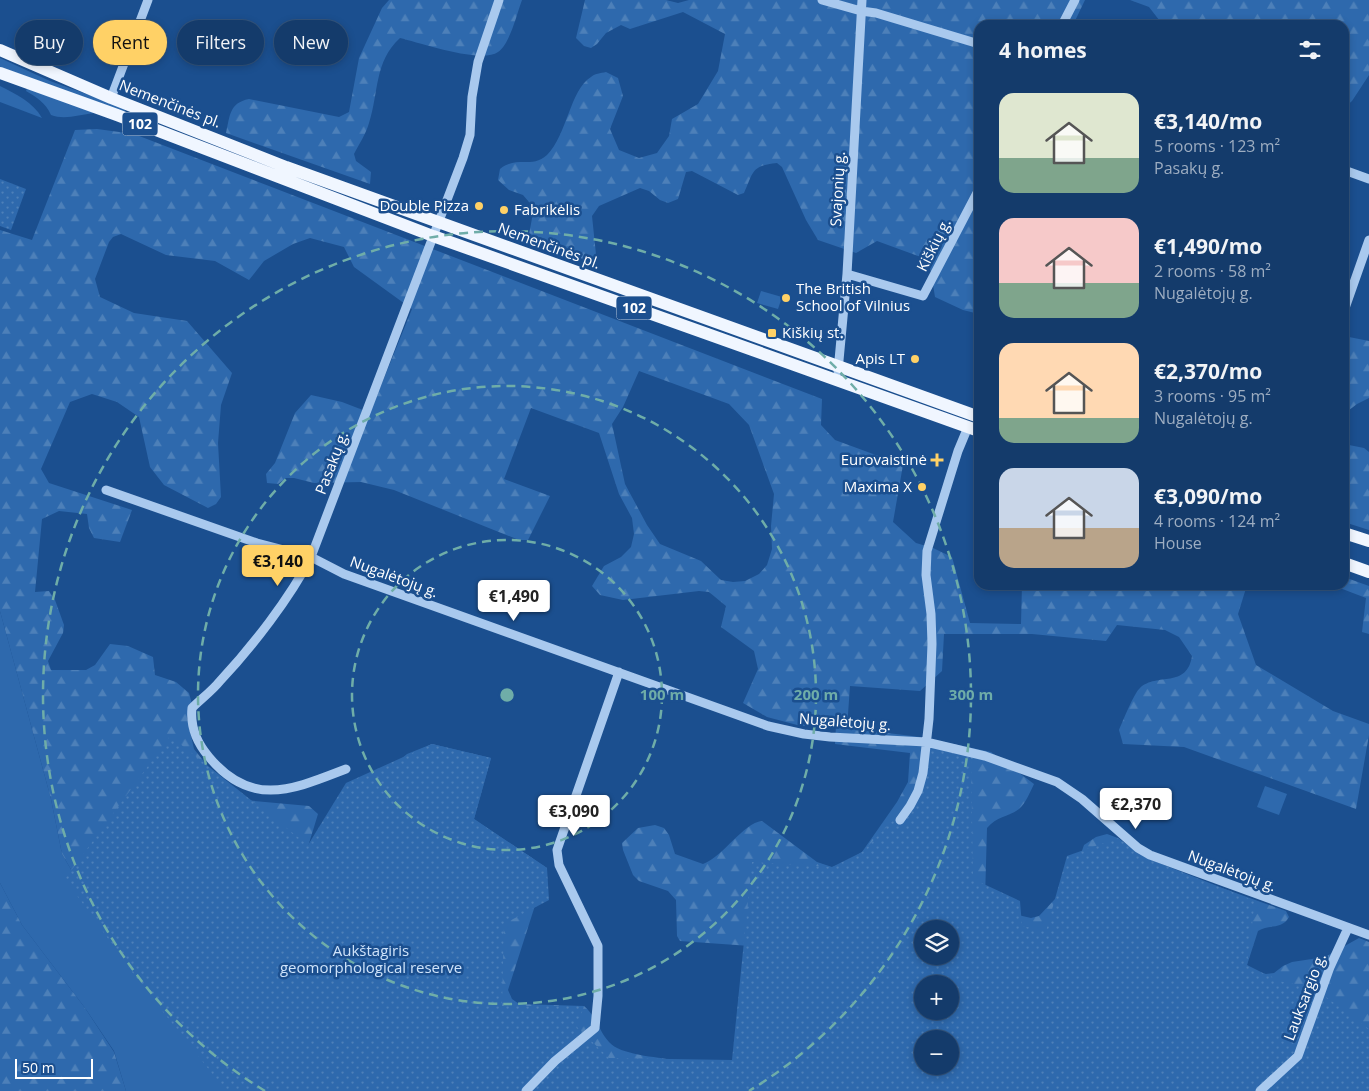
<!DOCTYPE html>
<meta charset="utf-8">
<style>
:root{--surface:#143b6b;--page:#214673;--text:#f1f3f6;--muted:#9dadc1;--line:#33557e;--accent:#ffd166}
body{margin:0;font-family:"Open Sans",sans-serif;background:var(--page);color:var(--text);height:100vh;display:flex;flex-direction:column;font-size:19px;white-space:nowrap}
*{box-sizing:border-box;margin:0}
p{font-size:16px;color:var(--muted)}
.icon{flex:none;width:28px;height:28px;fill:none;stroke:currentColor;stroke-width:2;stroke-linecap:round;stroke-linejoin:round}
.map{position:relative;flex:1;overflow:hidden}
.details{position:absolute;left:974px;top:20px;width:375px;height:570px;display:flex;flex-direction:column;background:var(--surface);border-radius:15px;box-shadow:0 2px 8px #0003,0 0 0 1px var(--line)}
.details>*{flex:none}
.banner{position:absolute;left:15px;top:20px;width:475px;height:45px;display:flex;gap:10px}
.tools{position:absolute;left:914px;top:920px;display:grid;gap:10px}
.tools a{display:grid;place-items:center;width:45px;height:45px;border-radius:50%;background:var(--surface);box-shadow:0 2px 8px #0003,0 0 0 1px var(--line);font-size:25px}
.scale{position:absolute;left:15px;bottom:12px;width:78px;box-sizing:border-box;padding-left:5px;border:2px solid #fff;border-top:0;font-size:14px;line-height:18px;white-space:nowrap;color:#fff;-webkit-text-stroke:4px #1b4f8f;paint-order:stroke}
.price{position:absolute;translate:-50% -42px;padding:0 11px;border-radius:5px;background:#fff;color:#222;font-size:16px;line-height:32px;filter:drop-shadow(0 1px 2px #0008)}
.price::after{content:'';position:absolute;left:50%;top:30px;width:15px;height:11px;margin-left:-8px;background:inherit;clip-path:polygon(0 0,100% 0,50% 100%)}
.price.active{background:var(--accent);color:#111}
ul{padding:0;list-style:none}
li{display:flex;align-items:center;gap:15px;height:125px;padding:0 25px}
li span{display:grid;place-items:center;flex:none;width:140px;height:100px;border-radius:15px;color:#555}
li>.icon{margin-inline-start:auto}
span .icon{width:60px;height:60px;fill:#fffc;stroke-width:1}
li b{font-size:21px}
h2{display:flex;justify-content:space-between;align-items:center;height:60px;padding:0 25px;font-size:21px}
.tag{padding:0 18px;border-radius:22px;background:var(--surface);box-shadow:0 2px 8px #0003,0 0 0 1px var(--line);font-size:18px;line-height:45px}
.tag.active{background:var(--accent);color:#111}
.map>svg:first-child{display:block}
</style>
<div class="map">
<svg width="1369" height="1091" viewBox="0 0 1369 1091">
<defs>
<pattern id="forest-firs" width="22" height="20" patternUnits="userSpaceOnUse" patternTransform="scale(1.25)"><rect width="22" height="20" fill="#2e69ad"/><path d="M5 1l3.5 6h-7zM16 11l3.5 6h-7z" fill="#4d80b9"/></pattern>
<pattern id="park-dots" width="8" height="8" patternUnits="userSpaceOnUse" patternTransform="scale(1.25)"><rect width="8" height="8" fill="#2e69ad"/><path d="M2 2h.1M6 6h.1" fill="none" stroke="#4d80b9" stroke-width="1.8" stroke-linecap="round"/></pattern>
</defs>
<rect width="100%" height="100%" fill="#1b4f8f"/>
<!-- green -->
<path fill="#2e69ad" d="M0,58L50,81L126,108L124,112L0,67Z
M0,86C16,94 33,102 42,118L0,102Z
M27,88L94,112V113C79,115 64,120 51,115C46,103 36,97 26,91Z
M761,291L782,297L778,309L757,303Z
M0,611L51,799L62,854L94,909L229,1091H126L114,1051L85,1008L22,925L0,883Z
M1265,786L1287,794L1279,815L1257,807Z"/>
<!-- forest -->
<path fill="url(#forest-firs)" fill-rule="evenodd" d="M389,0H522C517,13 510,44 498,52C481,64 421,43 400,38C374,62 379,92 369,123C366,134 359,144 354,154L356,161L371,172L370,184L226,133C230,116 229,103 249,99L339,117L349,112L359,58L382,8Z
M585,0H666L678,3L689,0H1085L1073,25H979V314L963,310L935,297L929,260L877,241L856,253L818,240L806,220L782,167L777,163C751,166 754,171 744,193L738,195L692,171L686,172L678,199L668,203L660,200L649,191L640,188L599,206L592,216L597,264L528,240L533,213L529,202L523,195L509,190L498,180L500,169C517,155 532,169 547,155C567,135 570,90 591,77C594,74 601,73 606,72L618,78L623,96L610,129L619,150L639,158L657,153L669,136L672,119L698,104L718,71L725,34L683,12L630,29L621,25L606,33L597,44L591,48L584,46L576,38Z
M1130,0H1369V75L1352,101L1344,108V25H1163L1149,7Z
M97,129L134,134L822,399L821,425L835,440L903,465L893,522L916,543L933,548L952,557L970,623L1021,624L1022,585H1247L1238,614L1256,665L1333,711L1369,724V735L1356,809L1184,747L1123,744L1119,730C1123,721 1134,693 1140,688C1157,672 1187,689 1192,656L1179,637L1165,630L1117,625L1106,641L1032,634H944L942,671L920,691L850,686L847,728L920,737L991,752L1034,784C1030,792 1026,803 1019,809C1008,817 997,816 987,828L985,899L989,908L1031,918L1039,916L1071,882L1084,845L1096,837L1107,834L1118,838L1138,854L1169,869L1286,911L1289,917C1282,930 1269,924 1258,931L1247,965L1250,970L1266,974L1274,973L1283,966L1292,962L1325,957L1359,938L1369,942V1091H930L765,947L680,941L677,936L676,900L668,891L639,881L633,875L623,850L622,843L638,828L655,825L664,828L669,835L675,854L703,864C724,856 743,823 762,821L817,862L832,867L847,862L862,852L897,802L908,782L910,753L835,744L836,726H801L767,717L743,703L758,669L754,651L721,627L726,606L709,592L699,591L623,600L600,595L592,586L604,566L621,557L631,547L634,534L632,518L619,494L599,433L531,408L504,479L550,496L528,540H519L394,490L361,482L314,483L294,478H286L278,484L267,483L266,474L275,463L295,413L311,395L342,402L368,412L372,408L412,309L354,267L344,247L310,238L293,244L264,261L249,280L215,261L166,255L121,234L113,237L109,242L95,279L100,297L134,313L187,321L232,373L221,405L218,443L221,497L216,504L208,508L164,485L150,467L139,417L117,402L92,394L70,402L41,469L49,483L132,510L120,542L94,538L89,528L87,514L59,511L42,519L35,592L49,591L55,600L64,625L63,633L48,661L51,670H86L95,665L110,644L128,646L153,657L155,675L176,682L189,693L192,704L187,718L194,749L221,783L244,800L309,806L318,814L286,918L382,775L407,754L432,744L491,758L474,819L547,868L508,990L512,999L519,1004L584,1006C596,1016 599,1031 609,1042C620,1055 657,1057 674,1060L229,1091L94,909L62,854L51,799L0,611V230L32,240L75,130ZM639,371L729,404L749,425L774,494L771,526L772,549L767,565L759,574L745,581L733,582L721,580L701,561L660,544L647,525L625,484L612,424L623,407ZM922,929H950V956H922ZM922,984H950V1011H922ZM922,1039H950V1066H922Z
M1344,336L1369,341V398L1357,404L1344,414Z
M1344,444L1364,448L1369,452V530L1344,522Z
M1344,577L1369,586V634L1362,632L1366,598L1332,585H1344Z
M0,883L22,925L85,1008L114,1052L126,1091H0Z"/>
<!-- park -->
<path fill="url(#park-dots)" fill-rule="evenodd" d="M0,179L26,189L11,230L0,226Z
M170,736L308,845L346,783L432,744L491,758L474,819L547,868L549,900L504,924L502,1006H584L577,1027L609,1058L732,1060L752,862L832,867L862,852L914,799L926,742L971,753L973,879L1020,901L1022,926L1046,931L1067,856L1118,838L1144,857L1255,901L1247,965L1279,981L1314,988L1369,1029V1091H226L140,983L65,879ZM922,929H950V956H922ZM922,984H950V1011H922ZM922,1039H950V1066H922Z"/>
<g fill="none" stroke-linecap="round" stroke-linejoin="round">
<!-- minor -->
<path stroke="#a9c9ee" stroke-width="9" d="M822,0L861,11L876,13L979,44
M1062,25L1075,0
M111,98L148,0
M1344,170L1369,179
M847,274L923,296L979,189
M1344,311L1369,240
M838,371L847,274L862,0
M106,490L257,543L311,557L344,574L768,726L804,734L830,737L926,742L985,756L1057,782L1082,799L1138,848L1150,855L1369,935
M346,769C294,789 252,809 209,757C197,743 190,727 192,708C201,699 212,691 220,681C252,647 290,598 311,557L463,158L470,135L472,97L478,62L499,0
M900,820L910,806L918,791L923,773L929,719L932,644L931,614L926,575L927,551L958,451L968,427
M526,1091L555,1061L595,1028L598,996V946L559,865L557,850L619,672
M1260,1091L1298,1056L1330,967L1348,928"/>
<!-- major -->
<path stroke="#f0f6ff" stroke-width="12" d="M0,50L111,98L286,167L979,417
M0,73L117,115L433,236L979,431
M1344,533L1369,541
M1344,563L1369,572"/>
</g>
<!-- distance rings -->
<g fill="none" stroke="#6fada8" stroke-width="2.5" stroke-dasharray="9 6">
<circle cx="507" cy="695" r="155"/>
<circle cx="507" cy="695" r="309"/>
<path d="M265 1091A464 464 0 1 1 749 1091"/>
</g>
<!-- markers -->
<g fill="#ffd166" stroke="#1b4f8f" stroke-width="2">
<circle cx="479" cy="206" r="5"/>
<circle cx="504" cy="210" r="5"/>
<circle cx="786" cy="298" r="5"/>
<rect x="767" y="328" width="10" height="10" rx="2.5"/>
<circle cx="915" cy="359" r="5"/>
<path d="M934.5 452.5h5v5h5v5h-5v5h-5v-5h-5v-5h5z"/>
<circle cx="922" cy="487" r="5"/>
</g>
<g text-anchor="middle" stroke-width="5" stroke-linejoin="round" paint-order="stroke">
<!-- shield labels -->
<g fill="#1b4f8f" stroke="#bbcadd" stroke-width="1">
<rect x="122.5" y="112.5" width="35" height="23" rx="4"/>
<rect x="616.5" y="296.5" width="35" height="23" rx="4"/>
</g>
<g font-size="14" font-weight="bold" fill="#fff">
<text x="140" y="129">102</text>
<text x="634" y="313">102</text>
</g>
<!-- street labels -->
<g font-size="15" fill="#fff" stroke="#1b4f8f">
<text transform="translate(170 104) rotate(21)" y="5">Nemenčinės pl.</text>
<text transform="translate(838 189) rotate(-87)" y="5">Svajonių g.</text>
<text transform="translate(934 245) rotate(-63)" y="5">Kiškių g.</text>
<text transform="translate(549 246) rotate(20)" y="5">Nemenčinės pl.</text>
<text transform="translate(332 463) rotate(-69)" y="5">Pasakų g.</text>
<text transform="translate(394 577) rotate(20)" y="5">Nugalėtojų g.</text>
<text transform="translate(845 722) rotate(4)" y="5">Nugalėtojų g.</text>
<text transform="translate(1232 871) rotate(20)" y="5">Nugalėtojų g.</text>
<text transform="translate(1305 997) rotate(-69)" y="5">Lauksargio g.</text>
</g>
<!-- poi labels -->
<g font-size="15" fill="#fff" stroke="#1b4f8f" text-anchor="end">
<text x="469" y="211">Double Pizza</text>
<text x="514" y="215" text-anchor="start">Fabrikėlis</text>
<text x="796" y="294" text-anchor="start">The British<tspan x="796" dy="17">School of Vilnius</tspan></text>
<text x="782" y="338" text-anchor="start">Kiškių st.</text>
<text x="905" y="364">Apis LT</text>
<text x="927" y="465">Eurovaistinė</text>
<text x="912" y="492">Maxima X</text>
</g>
<!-- park labels -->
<g font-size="15" fill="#cfe3fa" stroke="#1b4f8f">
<text x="371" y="956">Aukštagiris<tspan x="371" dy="17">geomorphological reserve</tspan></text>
</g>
</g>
<circle cx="507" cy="695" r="8" fill="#6fada8" stroke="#1b4f8f" stroke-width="2.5"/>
<g font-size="15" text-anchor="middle" font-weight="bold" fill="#6fada8" stroke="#1b4f8f" stroke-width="5" stroke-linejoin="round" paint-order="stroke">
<text x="662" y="700">100 m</text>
<text x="816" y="700">200 m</text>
<text x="971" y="700">300 m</text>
</g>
</svg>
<div class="tools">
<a><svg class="icon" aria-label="layers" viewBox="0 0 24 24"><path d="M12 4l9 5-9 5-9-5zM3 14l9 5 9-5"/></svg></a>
<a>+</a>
<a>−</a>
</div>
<div class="scale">50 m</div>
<b class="price active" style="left:278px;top:587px">€3,140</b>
<b class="price" style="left:514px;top:622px">€1,490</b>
<b class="price" style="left:1136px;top:830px">€2,370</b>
<b class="price" style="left:574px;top:837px">€3,090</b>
<div class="banner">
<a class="tag">Buy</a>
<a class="tag active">Rent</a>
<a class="tag">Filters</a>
<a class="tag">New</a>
</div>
<section class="details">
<h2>4 homes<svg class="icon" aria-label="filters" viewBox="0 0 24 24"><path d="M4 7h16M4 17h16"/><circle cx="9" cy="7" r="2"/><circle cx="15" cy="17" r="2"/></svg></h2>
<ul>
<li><span style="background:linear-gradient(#dfe7d0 65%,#7fa58c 0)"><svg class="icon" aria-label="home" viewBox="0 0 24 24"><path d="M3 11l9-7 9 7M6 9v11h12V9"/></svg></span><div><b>€3,140/mo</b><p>5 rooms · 123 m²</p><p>Pasakų g.</p></div></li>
<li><span style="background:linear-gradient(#f6c9c9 65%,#7fa58c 0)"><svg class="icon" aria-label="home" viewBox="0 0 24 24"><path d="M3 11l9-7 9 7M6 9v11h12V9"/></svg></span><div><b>€1,490/mo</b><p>2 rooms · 58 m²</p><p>Nugalėtojų g.</p></div></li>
<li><span style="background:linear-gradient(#ffd9b3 75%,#7fa58c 0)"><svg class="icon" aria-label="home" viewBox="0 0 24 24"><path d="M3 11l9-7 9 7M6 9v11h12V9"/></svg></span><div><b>€2,370/mo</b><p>3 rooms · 95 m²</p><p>Nugalėtojų g.</p></div></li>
<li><span style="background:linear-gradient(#c9d6e8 60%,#b9a48a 0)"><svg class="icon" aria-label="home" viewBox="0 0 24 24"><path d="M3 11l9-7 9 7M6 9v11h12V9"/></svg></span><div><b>€3,090/mo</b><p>4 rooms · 124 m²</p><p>House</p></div></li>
</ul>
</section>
</div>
